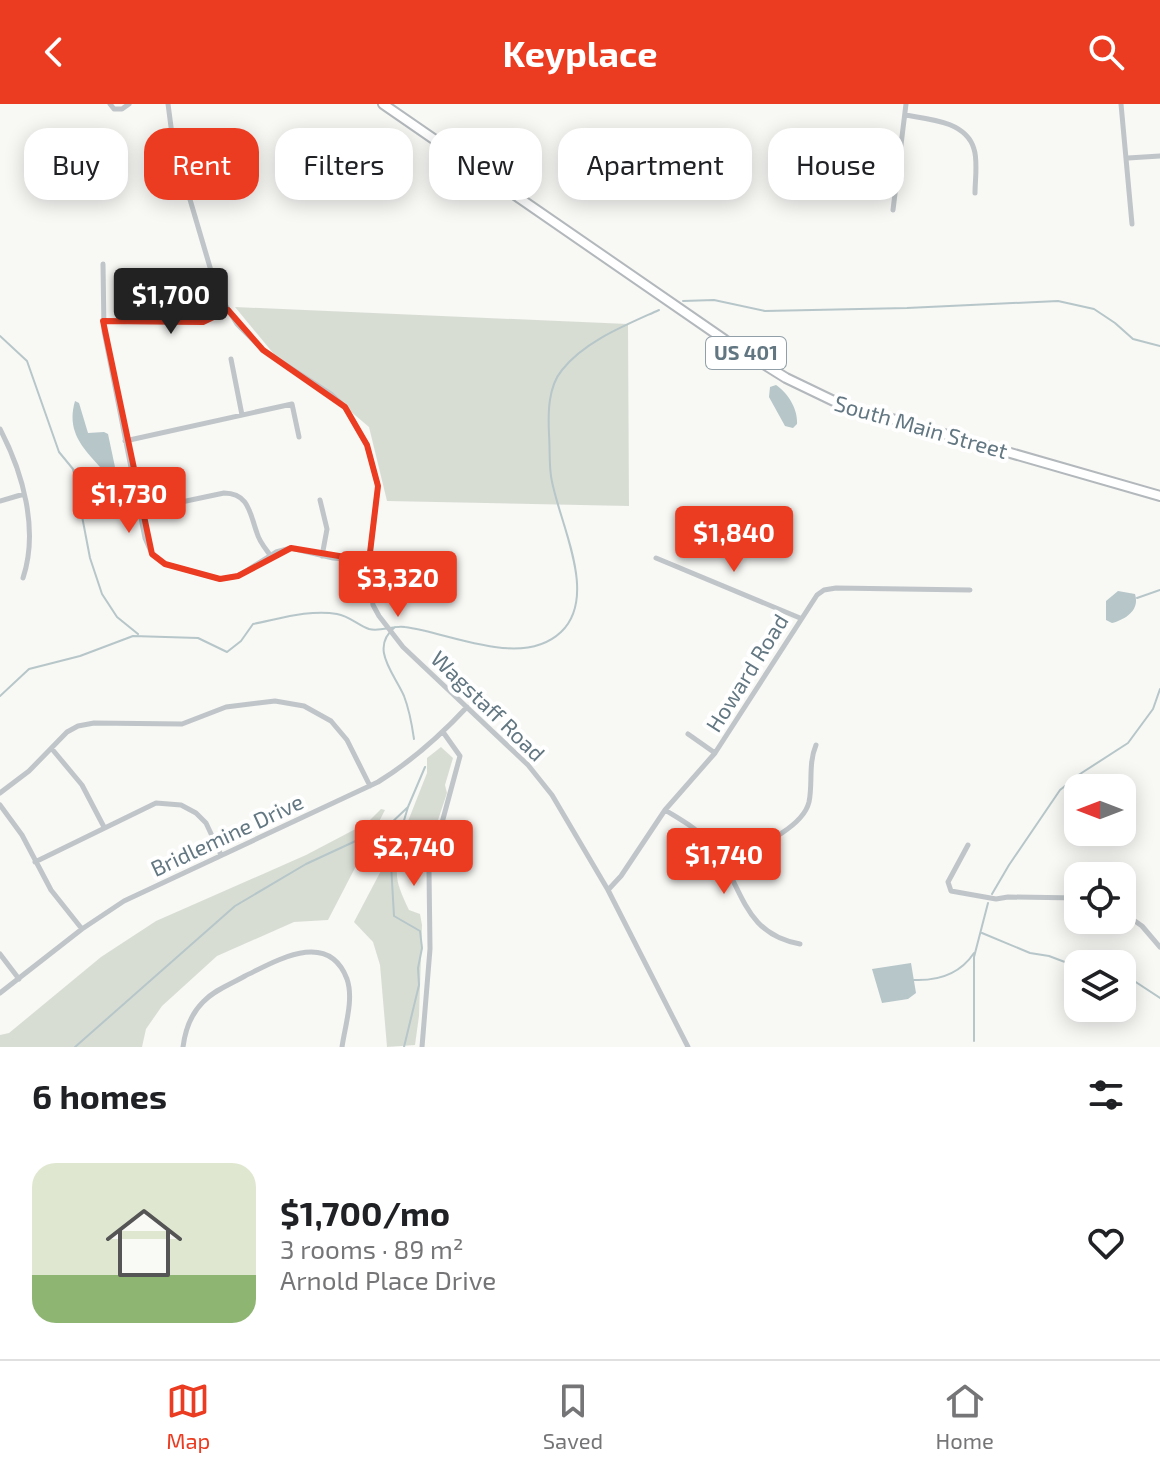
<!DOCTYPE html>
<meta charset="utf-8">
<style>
:root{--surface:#fff;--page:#f2f2f2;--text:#202124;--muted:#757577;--line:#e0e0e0;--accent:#eb3c22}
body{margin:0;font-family:"Exo 2",sans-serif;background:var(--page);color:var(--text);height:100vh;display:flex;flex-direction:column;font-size:30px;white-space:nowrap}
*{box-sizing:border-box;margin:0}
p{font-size:26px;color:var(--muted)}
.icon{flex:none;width:44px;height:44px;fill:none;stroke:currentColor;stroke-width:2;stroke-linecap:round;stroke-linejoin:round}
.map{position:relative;height:943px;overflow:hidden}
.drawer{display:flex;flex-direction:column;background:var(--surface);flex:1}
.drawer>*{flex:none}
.hud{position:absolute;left:24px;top:24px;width:1112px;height:72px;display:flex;gap:16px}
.needle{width:52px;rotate:270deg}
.buttons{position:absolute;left:1064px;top:670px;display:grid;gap:16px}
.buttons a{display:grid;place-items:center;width:72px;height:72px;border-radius:16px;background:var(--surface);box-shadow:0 4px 20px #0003;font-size:40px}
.price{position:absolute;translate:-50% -68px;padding:0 18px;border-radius:8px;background:var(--accent);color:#fff;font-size:26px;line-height:52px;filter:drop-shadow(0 2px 4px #0008)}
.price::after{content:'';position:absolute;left:50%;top:48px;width:24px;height:18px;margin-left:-12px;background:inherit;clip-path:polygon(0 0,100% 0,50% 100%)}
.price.current{background:#222;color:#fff}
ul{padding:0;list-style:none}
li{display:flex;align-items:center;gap:24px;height:200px;padding:0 32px}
li span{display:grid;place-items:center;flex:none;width:224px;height:160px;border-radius:24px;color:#555}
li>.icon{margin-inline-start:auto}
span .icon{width:96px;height:96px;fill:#fffc;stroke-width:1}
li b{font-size:34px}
h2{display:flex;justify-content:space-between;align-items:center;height:96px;padding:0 32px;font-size:34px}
.chip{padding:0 28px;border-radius:24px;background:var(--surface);box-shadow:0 4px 20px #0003;font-size:28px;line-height:72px}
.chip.current{background:var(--accent);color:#fff}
header{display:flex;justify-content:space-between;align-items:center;height:104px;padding:0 32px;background:var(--accent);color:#fff;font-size:36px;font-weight:700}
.tabs{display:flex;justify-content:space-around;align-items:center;height:112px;border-top:2px solid var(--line);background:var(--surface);font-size:22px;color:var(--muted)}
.tabs a{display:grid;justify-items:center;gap:4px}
.tabs .current{color:var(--accent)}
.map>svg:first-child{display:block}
</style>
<header><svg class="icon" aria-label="back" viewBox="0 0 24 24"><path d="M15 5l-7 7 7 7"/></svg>Keyplace<svg class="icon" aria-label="search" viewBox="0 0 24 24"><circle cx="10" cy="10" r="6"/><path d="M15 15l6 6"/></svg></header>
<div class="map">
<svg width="1160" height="943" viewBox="0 0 1160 943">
<rect width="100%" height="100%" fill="#f8f8f5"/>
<!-- green -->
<path fill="#d8ddd4" d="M235,203L628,220L629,402L387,397L369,323L324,285L278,255Z
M441,643L453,654L445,681L447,689L431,737L417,735C389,759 394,775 409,806L420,810L422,821L419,912L415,941L387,943L380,861L373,838L354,818L384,761L401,735L427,669V654Z
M381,705L385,706L328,816L294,818L217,852L162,902L146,925L142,943H0V931L9,929L101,853L156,817L306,751L367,719Z"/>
<!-- water -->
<path fill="#b6c6c9" d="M776,281C788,289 798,305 797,320L793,324L785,322L769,293L770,283Z
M75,297L79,299L88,329L104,328L108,330L115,363L102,365C83,344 66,328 75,297Z
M1118,487L1135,490C1140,506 1126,515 1112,519L1106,516V497Z
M911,859L916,889L908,895L882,899L872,865Z"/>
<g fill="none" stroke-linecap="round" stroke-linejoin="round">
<!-- stream -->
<path stroke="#b6c6c9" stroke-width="2" d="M683,197L714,196L765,207L907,204L1058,197L1094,205L1115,219L1133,235L1160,242
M0,232L27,257L59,348L73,365L90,454L102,490L117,513L138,530
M1137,494L1160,486
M395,523C369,544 394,569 404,592C409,605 412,621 414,635
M0,592L29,565L80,552L133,532L198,534L227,548L241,537L253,520C279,515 310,505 337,510C349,512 358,521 369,525C381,528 393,521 405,523C451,529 522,565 561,528C600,491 557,415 551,372C549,358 550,344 549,330C548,309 548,283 562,266C585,237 626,221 659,206
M992,790L1009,761L1060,686L1080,670L1128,639L1153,605L1160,585
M982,829L1030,849L1049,852L1078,863
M1122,869L1160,894
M914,876C939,877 960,870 974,849
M974,937V853L988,799
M75,943L235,802L306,760L388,722L408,703
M404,943L419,881L418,864L422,844L420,827L394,812L391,760L408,703L425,663"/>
<!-- highway casing -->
<g stroke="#b2b8bb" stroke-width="12">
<path id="highway" d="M383,0L725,236L786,274L840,300L1160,392"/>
</g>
<!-- minor -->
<path stroke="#bfc5c8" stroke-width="5" d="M110,0L114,5H122L129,0
M168,0L173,38L212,170L226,202L237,220L263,246L331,290L345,303L367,341L378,382L368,466L373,501L379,512L403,543L528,661L552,691L608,786L688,943
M1121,0L1132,120
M905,11C928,15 966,17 974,45C978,57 975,76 975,89
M1128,54L1160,52
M893,106L906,0
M103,160L104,227L145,434L152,450L165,460L220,475L238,472L276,448L291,444L333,454L369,457
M103,217L203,218L228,206
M231,255L242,311
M0,325C23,369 39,426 23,474
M125,337L292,300L299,333
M320,396L327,425L322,452
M0,397L24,390
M139,407L224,389C249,389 250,410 257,429C259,437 265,444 270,451
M656,454L800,514
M688,630L715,649
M52,645L82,681L104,723
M0,689L29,667L67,628L78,622L94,619L182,620L226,603L275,597L304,602L331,617L347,636L370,682
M0,701L22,731L51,786L82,825
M665,706C681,716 698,725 710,739C744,780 740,829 800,840
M968,741L948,778L951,787L996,795L1008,793L1078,794
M35,758L156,699L181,701L196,709L206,719L221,751
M723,759C748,746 802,727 809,698C813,679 808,660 816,641
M608,786L621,772L665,706L715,649L817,491L824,486L836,484L970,486
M1122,808L1142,822L1160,843
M0,850L19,875
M0,889L82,825L124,797L378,678C412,657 440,632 467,603
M183,943C185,927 191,910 203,898C214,886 231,880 245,872C276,857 328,825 347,875C354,895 345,922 342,943
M422,943L430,845L429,767L460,652L443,628"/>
<!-- highway -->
<use href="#highway" stroke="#fff" stroke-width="8"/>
</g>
<!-- marked area -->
<path fill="none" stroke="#eb3c22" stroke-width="6" stroke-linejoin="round" d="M228,206L263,246L345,303L367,341L378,382L369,457L291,444L238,472L220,475L165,460L152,450L103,217L203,218Z"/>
<g text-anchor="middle" stroke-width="8" stroke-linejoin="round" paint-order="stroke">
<!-- shield labels -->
<rect fill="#fff" stroke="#91a0a8" stroke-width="2" x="706" y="233" width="80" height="32" rx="6"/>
<g font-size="20" font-weight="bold" fill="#627782">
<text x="746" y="256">US 401</text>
</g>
<!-- street labels -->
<g font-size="22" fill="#627782" stroke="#fff">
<text transform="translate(921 323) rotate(16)" y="8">South Main Street</text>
<text transform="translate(747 569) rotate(-58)" y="8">Howard Road</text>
<text transform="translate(488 602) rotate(44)" y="8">Wagstaff Road</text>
<text transform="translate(227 731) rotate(-25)" y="8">Bridlemine Drive</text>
</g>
</g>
</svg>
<div class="buttons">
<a><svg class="needle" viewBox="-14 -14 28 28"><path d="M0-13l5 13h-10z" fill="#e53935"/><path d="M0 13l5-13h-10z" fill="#757577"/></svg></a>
<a><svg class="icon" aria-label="locate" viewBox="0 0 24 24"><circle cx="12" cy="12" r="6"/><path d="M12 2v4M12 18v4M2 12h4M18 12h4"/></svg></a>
<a><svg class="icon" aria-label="layers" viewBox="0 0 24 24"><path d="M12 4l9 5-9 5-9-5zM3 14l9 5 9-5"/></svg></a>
</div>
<b class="price current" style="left:171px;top:232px">$1,700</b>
<b class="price" style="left:129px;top:431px">$1,730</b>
<b class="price" style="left:734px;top:470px">$1,840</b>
<b class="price" style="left:398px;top:515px">$3,320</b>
<b class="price" style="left:414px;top:784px">$2,740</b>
<b class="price" style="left:724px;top:792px">$1,740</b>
<div class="hud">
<a class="chip">Buy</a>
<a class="chip current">Rent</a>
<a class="chip">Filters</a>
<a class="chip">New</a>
<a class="chip">Apartment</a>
<a class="chip">House</a>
</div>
</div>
<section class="drawer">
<h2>6 homes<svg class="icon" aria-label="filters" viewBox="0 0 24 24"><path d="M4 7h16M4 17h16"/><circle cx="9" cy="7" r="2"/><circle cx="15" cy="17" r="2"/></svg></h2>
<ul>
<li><span style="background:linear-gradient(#dfe7d0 70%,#8fb573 0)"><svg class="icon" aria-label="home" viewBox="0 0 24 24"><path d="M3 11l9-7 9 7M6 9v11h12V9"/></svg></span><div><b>$1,700/mo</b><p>3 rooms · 89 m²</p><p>Arnold Place Drive</p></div><svg class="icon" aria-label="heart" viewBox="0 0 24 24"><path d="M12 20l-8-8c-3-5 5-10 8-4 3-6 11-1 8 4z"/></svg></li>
</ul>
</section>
<nav class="tabs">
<a class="current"><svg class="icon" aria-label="map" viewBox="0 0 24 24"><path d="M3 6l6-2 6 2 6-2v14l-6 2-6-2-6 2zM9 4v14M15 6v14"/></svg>Map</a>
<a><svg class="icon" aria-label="saved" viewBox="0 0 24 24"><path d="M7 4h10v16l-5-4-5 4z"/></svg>Saved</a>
<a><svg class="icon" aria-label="home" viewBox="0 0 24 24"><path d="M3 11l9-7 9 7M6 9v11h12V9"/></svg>Home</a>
</nav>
